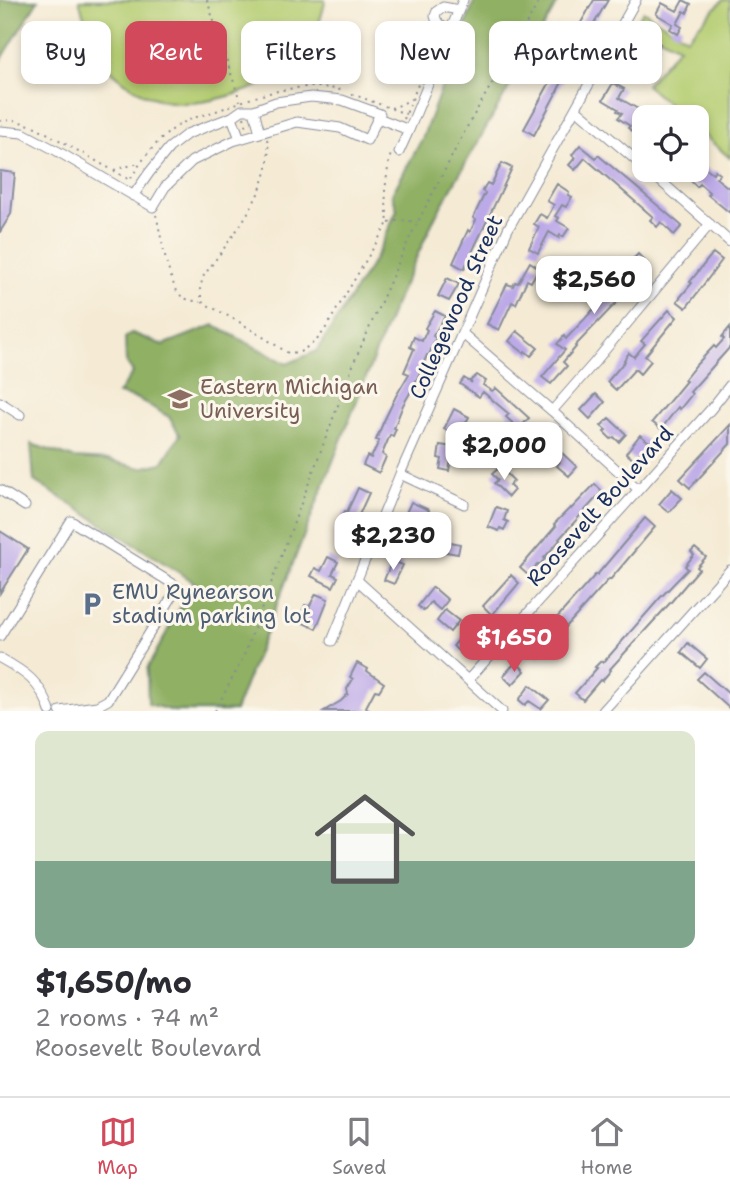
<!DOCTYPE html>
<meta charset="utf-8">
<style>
:root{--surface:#fff;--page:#f2f2f3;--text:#2b2b33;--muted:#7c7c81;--line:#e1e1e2;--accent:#d1495b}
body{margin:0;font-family:"Shantell Sans",sans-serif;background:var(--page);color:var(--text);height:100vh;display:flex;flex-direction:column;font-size:26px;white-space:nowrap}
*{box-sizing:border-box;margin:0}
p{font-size:23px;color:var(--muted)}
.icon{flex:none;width:38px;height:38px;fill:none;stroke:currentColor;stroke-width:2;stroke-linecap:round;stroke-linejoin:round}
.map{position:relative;height:711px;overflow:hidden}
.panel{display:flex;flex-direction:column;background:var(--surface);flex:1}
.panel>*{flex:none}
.hud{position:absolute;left:21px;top:21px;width:690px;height:63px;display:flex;gap:14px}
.controls{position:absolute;left:632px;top:105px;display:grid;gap:14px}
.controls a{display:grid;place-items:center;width:77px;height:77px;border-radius:14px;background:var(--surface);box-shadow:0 4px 10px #0003;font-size:35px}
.price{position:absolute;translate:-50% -60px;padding:0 16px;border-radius:14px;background:#fff;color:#222;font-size:23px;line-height:46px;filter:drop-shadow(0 2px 4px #0008)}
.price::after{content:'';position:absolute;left:50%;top:42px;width:21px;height:16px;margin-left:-10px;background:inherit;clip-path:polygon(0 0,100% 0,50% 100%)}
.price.current{background:var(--accent);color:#fff}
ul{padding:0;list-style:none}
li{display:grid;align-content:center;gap:14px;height:371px;padding:0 35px}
li span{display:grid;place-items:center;height:217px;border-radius:14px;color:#555}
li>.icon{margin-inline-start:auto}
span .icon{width:126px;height:126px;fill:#fffc;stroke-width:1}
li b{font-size:30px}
.tag{padding:0 24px;border-radius:14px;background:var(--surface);box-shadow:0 4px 10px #0003;font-size:24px;line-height:63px}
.tag.current{background:var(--accent);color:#fff}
.tabs{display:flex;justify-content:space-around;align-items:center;height:98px;border-top:2px solid var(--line);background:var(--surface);font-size:19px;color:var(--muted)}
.tabs a{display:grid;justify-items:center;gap:4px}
.tabs .current{color:var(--accent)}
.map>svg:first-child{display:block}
</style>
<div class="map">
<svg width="730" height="711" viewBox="0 0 730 711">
<rect width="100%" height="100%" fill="#fbf7ec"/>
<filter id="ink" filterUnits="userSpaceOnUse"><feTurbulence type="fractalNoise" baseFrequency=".0143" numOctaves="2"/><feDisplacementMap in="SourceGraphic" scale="14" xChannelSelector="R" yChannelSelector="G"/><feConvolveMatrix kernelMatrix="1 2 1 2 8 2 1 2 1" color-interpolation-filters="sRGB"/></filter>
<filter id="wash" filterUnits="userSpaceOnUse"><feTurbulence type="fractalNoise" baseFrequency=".00686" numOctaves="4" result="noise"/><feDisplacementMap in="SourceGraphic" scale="28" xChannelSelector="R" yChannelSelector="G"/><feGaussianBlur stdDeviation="1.57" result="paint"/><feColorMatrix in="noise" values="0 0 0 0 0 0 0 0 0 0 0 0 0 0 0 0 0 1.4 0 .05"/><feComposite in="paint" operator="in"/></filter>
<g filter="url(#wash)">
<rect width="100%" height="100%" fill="#f5ebd5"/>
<!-- green -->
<path fill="#b5cd72" stroke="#687e68" stroke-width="2" d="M79,0H325V2C320,24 313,42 298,59C283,77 269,82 248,90C197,108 155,112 113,72C92,54 87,25 79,0Z
M723,0H730V158L697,129L696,117H683L646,85L679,47L635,24L643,11L687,38Z"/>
<!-- forest -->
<path fill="#90b064" stroke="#567061" stroke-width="2" d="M0,0H38L0,62Z
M475,0H559L435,217L394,306L235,711H174L148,704L147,669L194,582L34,481L31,444L74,458L108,460L141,468L162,463L180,435L169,417L138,399L118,394L133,372L126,362L125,338L132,333L163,345L214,325L287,364L317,351L377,255L397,210L392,194L422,139Z"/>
<g id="blocks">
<!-- building -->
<path fill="#bca9e8" d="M594,0H608L569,66L570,67L534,135L524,129L555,73L565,55L563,54Z
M683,0L691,4L687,13L684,11L677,24L682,27L678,34L670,29L673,24L656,14L662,3L677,11Z
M645,35L660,44L657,50L651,46L636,71L626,65Z
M613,83L624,89L619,98L638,109L634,115L644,123V140L628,128L630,126L618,118L622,113L617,111L618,109L603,100Z
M580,145L596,158L598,155L682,226L674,235L661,222L657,227L650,220L653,217L585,158L575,170L569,165L575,158L572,155Z
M696,161L713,173L715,170L720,174L716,178L730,189V213L708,195L710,193L700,184L697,187L683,173L685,170H696Z
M502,163L512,168L464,269L453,263L468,230L470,232L476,220L473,218L485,193L482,191L487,183L491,185Z
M0,171L15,173L11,214L0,232Z
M557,184L569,192L568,195L572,197L566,207L562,205L555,216L559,218L557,221L569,228L563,237L560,235L559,238L549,232L538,253L529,248L539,227L534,224L540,214L547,218L554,205L547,201Z
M713,253L722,260L686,308L677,301L692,283L690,282Z
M638,254L647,263L636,276L634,274L614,299L617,302L575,346L576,347L563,362L567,366L551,384L542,377L565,350L557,344L564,336L566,339L593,310L611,289L607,285L620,269L622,271Z
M530,262L539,268L531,282L527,280L516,304L512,302L499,330L487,324L507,284L513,286L515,282L518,283Z
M447,278L459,284L449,301L438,296Z
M669,310L677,317L645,356L651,361L640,374L635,369L616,390L607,382L625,361L624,360L629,353L634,357L645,344L641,341Z
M435,311L445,316L433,336L436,338L429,355H427L414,386L403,405L394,428L396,429L393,436L390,435L382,454L386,457L379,473L363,465L367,456L371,458L379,441L376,440L383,423L396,396L409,374L404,372L414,349L410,347L414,337L422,341L427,330L425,328Z
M730,327V347L690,392L692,394L680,409L678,407L661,429L652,422L686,381L684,380L696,365L714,346L716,348L724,339L722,337Z
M517,331L538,348L531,356L525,351L524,353L509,341Z
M477,375L486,381L483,385L492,391L496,388L529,418L519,429L506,417L509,414L483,392L479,397L460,384L464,378L472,383L470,381Z
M596,394L605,402L590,419L581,410Z
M454,409L469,417L464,426L461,424L455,435L444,429Z
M609,418L626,434L619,442L614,437L611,439L604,432L606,430L601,426Z
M730,425V444L690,488L680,479Z
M524,435L542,449L534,459L516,444Z
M640,435L649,442L634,460L626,453Z
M440,445L453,447L449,471L440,469L442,459L438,458Z
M562,453L577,467L569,476L557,466L560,462L557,459Z
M500,467L514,481L509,485L514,490L508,497L494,483L498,480L492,474Z
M595,484L602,491L598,496L559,539L560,540L544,558L545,559L539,565L538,564L528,575L520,568L556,526L554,524L570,508L571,509Z
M358,488L369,493L358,517L360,518L351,538L336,531L345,511L347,512Z
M672,489L682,498L669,512L659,504Z
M411,502L429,510L423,524L418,522L410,539L401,535L409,517L405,515Z
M496,507L507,511L504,520L508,522L504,530L500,528L499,531L488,527Z
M645,518L655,527L610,580L609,579L539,657L530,648L596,574L597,575Z
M0,531L28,549L0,593Z
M437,539L460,544L458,554L435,550Z
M695,548L706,557L697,567L699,569L671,602L610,669L611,670L602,681L600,680L583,700L575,693L597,668L595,667L601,661L603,663L660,598L688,569L685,566L694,555L691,552Z
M328,557L338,562L332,574L338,577L333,587L311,576L315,568L321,571Z
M392,561L403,565L394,584L384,580Z
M511,575L519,583L492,615L483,606Z
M433,587L448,600L440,610L431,602L424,611L418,606Z
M316,594L328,599L316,629L301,622L304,615L301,614L305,605L309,607Z
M445,610L459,621L450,632L437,621Z
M475,622L484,630L471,644L469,643L460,653L453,646Z
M688,643L707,659L700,668L681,652Z
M516,662L525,671L512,685L503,676Z
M357,663L368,669L367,671L384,683L379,691L375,690L366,707L370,711H324L341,701L348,694L347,689L353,679L350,677Z
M704,672L730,695V709L697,679Z
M530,685L549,700L541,709L529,701L525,705L519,700Z"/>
</g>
</g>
<g filter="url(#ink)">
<use href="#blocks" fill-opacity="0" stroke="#888d9a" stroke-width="2"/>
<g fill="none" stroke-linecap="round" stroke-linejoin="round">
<!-- minor casing -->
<g stroke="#888d9a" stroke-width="11">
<path id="minor" d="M451,30C443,27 437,25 435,16L437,11L443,7L459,10
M576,109L644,167
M254,110L260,133
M232,117L240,139
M378,118L409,130L463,0
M0,131L23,133L57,151L153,207L165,187L192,161L233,141L297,122L340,128L367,140L380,114L342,100L311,97L276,102L254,110H242L232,117L187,134L169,148L149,173L133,196
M399,152L409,130
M648,170L730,242
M463,334L552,411L638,489
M0,402L20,415
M552,411L594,363L710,224
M400,474L464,504
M0,490L25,506
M357,580L502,711
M0,636L71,521L178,587L108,700L97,706L60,711
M332,641L400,474L508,229L636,0
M0,658C25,672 41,682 50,711
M468,680L711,409L730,385
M603,711L730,570"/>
</g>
<!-- path -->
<path stroke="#888d9a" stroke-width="2" stroke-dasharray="2 5" stroke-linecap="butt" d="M207,0L240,101
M352,94L406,114
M391,108L400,105L411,99
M244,117L247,128
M404,119L439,33
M0,121L14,120L36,127L130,180C142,159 156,141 176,127C192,116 210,114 227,107C263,93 306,80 344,91
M267,139C278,185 228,241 203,277L200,289L202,302L241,323L288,353L300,352L316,341L324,331L388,223L385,191L389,160L391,154
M114,170L139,163
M156,215C161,232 168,290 184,298C188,300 195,301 200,302
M389,223L400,220L417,222
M215,711L243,658L355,360L409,239L467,127L540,0"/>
<!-- minor -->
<use href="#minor" stroke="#fff" stroke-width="9"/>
</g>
</g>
<!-- icons -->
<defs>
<g id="university-bare" transform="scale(1.89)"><path d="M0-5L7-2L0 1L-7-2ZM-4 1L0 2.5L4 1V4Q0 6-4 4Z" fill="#8d6e63" stroke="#fbf7ec" stroke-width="2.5" paint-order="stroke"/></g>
<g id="parking-bare" transform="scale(1.89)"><path d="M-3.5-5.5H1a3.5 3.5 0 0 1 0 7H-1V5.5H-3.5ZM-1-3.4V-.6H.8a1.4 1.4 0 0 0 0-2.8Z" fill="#5c6f8a" stroke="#fbf7ec" stroke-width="2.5" paint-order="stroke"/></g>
</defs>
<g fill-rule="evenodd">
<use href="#university-bare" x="180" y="399"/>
<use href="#parking-bare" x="92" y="604"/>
</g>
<g text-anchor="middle" stroke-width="6" stroke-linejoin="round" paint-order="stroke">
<!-- street labels -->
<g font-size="21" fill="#1b2f5e" stroke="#fbf7ec">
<text transform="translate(456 307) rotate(-66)" y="7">Collegewood Street</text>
<text transform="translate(600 506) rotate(-48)" y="7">Roosevelt Boulevard</text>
</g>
<!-- education labels -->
<g font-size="21" fill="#785e54" stroke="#fbf7ec" text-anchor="start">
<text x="200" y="394">Eastern Michigan<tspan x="200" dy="24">University</tspan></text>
</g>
<!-- service labels -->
<g font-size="21" fill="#4e5e75" stroke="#fbf7ec" text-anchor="start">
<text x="112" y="599">EMU Rynearson<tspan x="112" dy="24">stadium parking lot</tspan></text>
</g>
</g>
</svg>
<div class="controls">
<a><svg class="icon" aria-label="locate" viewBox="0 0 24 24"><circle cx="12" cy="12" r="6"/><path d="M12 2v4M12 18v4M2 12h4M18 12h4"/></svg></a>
</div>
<b class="price" style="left:594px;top:316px">$2,560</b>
<b class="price" style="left:504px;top:482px">$2,000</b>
<b class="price" style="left:393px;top:572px">$2,230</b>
<b class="price current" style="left:514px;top:674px">$1,650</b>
<div class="hud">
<a class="tag">Buy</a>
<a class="tag current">Rent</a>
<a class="tag">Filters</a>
<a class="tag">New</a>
<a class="tag">Apartment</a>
</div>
</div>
<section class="panel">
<ul>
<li><span style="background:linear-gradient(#dfe7d0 60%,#7fa58c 0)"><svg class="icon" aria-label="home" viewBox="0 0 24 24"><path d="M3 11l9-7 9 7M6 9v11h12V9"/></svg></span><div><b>$1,650/mo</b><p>2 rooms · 74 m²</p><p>Roosevelt Boulevard</p></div></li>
</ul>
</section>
<nav class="tabs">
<a class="current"><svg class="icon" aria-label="map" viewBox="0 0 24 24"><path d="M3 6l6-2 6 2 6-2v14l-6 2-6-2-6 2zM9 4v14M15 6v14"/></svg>Map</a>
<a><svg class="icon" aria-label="saved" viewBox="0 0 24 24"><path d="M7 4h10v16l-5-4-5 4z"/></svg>Saved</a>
<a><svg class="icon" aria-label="home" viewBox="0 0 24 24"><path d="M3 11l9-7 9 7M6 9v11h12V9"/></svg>Home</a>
</nav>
